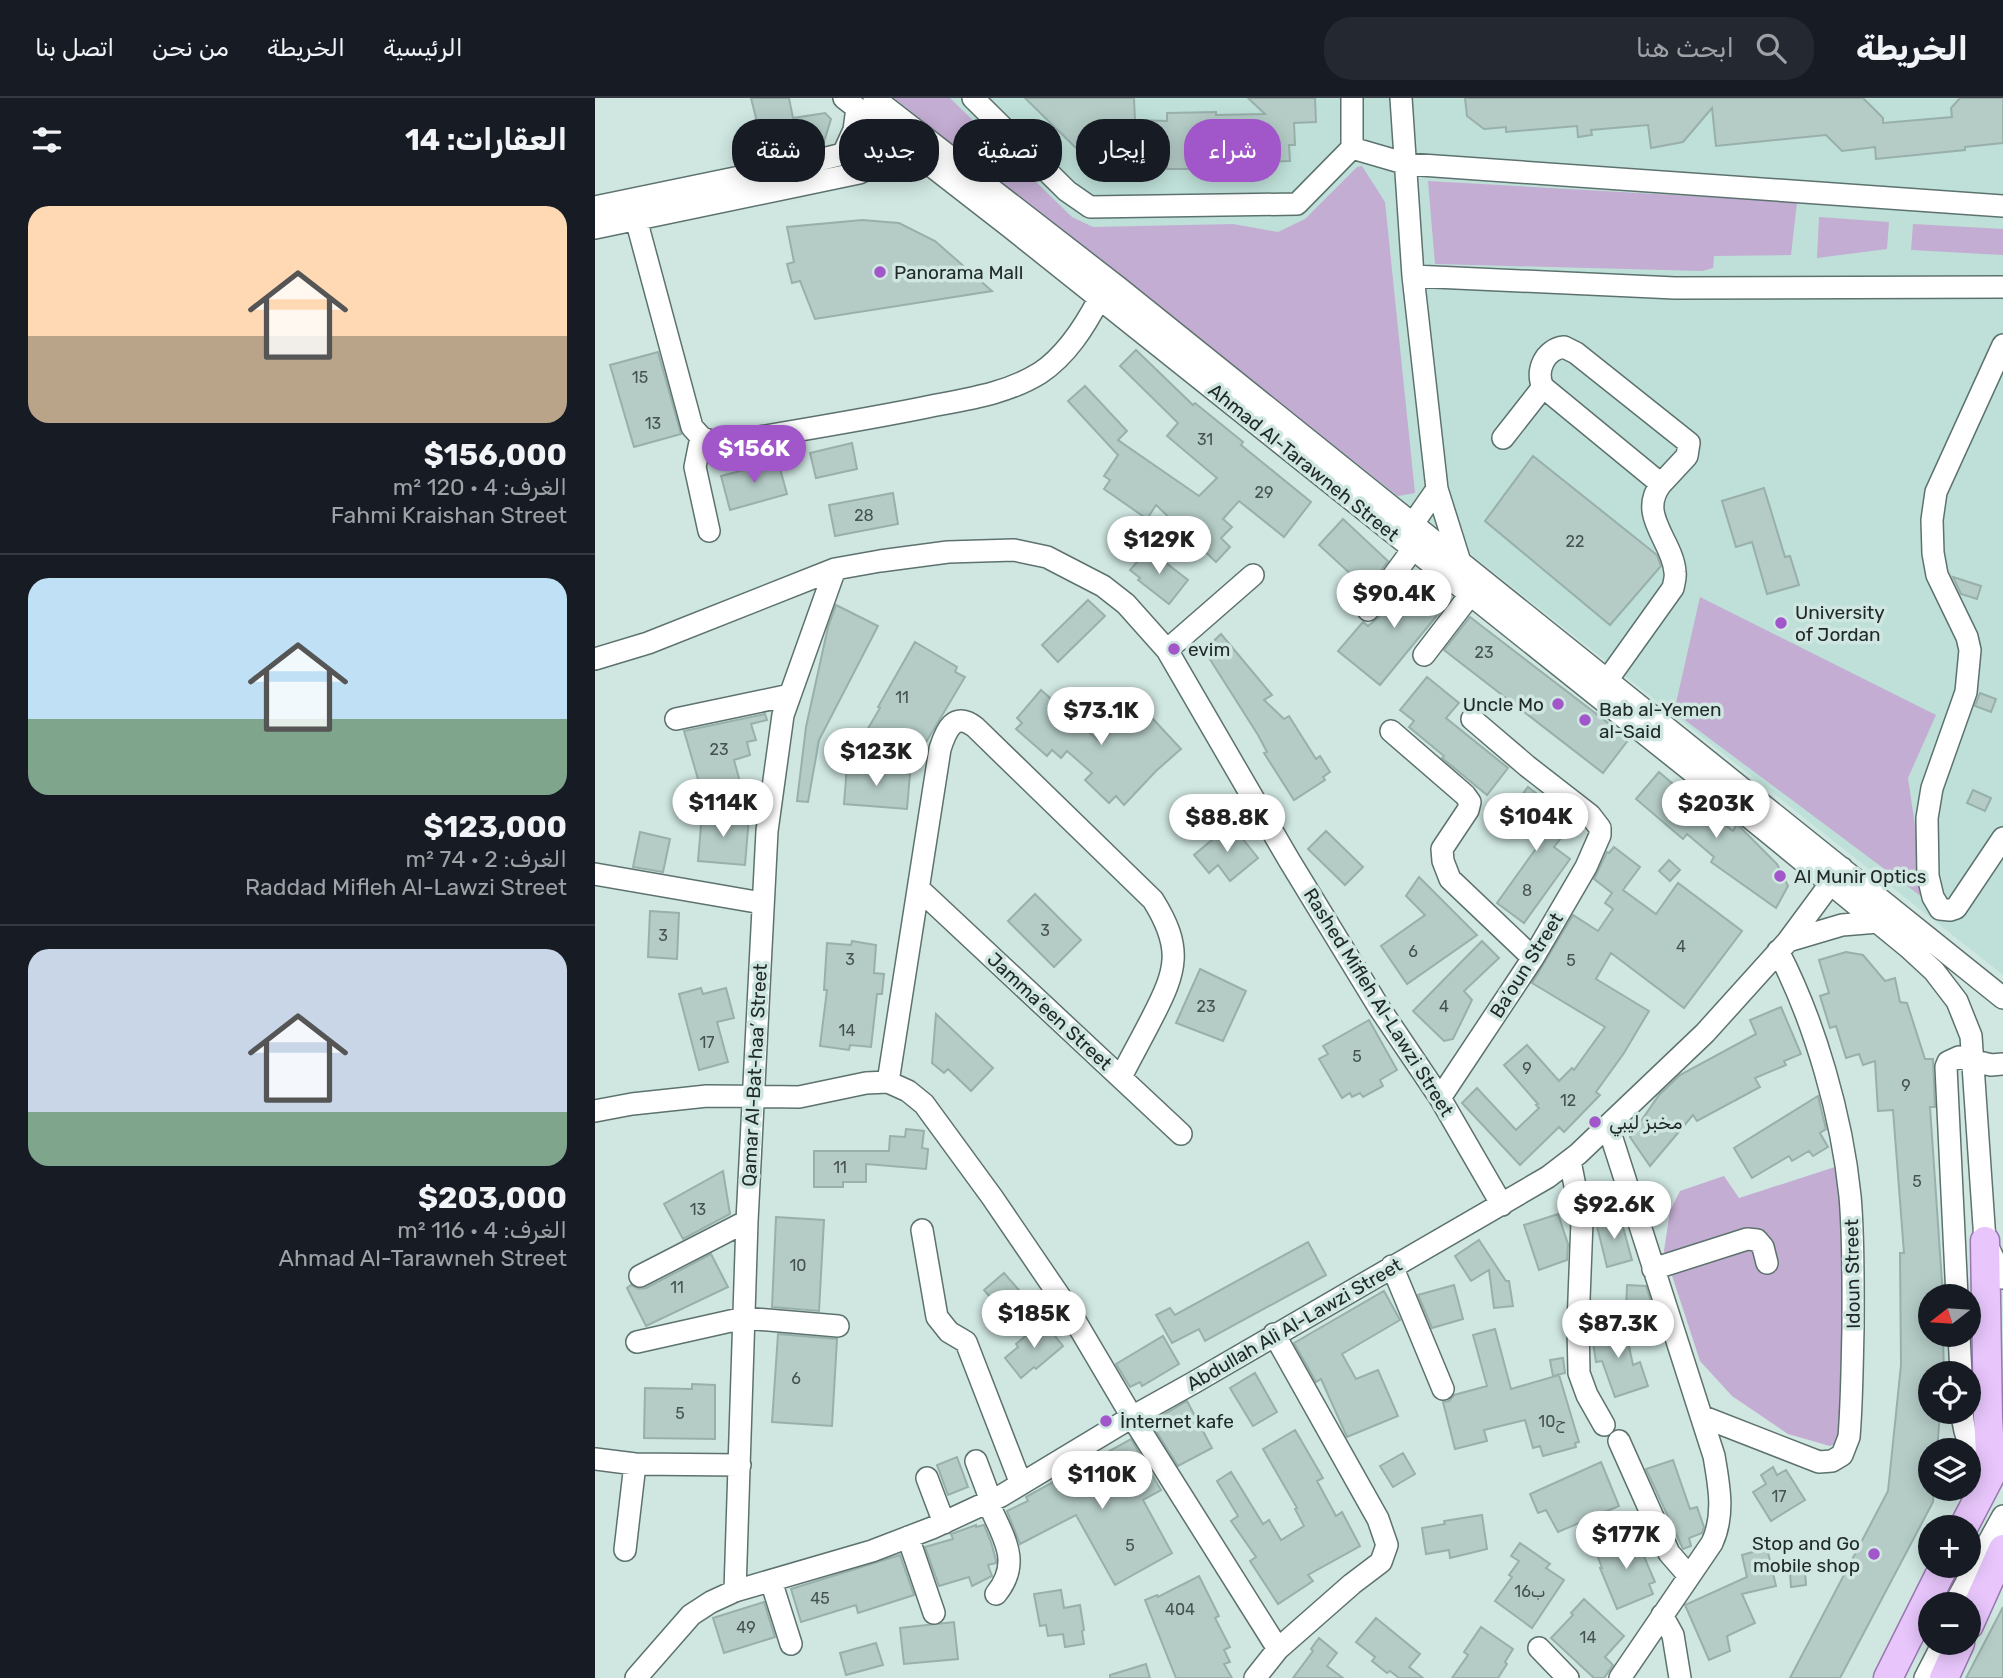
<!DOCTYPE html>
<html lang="ar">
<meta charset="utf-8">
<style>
:root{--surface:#171b24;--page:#242831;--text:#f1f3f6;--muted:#9ea1a6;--line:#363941;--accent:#a156c9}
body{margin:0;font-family:Rubik,"Noto Naskh Arabic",sans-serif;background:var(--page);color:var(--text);direction:rtl;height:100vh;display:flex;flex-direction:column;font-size:26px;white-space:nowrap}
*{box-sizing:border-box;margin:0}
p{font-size:23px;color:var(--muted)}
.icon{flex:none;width:38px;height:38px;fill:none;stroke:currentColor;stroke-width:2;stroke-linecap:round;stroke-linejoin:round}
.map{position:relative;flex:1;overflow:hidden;direction:ltr}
.sheet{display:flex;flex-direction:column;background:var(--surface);width:595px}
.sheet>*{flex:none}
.banner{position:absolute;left:21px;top:21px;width:665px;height:63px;direction:rtl;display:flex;gap:14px}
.needle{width:46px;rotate:253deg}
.fabs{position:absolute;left:1323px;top:1186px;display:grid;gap:14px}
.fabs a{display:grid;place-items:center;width:63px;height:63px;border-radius:50%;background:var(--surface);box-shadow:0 4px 18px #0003;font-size:35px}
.price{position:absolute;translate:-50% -60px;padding:0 16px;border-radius:24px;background:#fff;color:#222;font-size:23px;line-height:46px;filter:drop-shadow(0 2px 4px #0008)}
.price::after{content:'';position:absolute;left:50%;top:42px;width:21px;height:16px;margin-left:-10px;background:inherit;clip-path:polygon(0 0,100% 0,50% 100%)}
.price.active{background:var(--accent);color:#fff}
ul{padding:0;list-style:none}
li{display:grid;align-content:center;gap:14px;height:371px;padding:0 28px}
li+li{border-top:2px solid var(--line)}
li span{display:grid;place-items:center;height:217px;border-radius:21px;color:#555}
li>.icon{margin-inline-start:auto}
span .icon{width:126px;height:126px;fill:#fffc;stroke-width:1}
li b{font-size:30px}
h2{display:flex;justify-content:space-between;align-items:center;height:84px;padding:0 28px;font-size:30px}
.pill{padding:0 24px;border-radius:28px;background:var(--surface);box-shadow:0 4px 18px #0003;font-size:24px;line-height:63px}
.pill.active{background:var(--accent);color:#fff}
header{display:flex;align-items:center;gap:42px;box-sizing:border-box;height:98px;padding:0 35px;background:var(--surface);border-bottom:2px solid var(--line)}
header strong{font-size:33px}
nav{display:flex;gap:38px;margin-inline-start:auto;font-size:24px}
.search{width:490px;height:63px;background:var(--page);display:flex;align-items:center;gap:18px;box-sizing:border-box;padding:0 24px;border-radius:28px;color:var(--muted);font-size:26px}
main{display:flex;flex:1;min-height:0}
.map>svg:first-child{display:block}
</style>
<header>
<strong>الخريطة</strong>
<div class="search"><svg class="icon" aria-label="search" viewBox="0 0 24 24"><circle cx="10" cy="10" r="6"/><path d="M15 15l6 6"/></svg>ابحث هنا</div>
<nav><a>الرئيسية</a><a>الخريطة</a><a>من نحن</a><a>اتصل بنا</a></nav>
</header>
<main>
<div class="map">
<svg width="1408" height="1580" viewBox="0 0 1408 1580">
<rect width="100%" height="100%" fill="#cfe6e1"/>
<!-- built -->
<path fill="#bee0d8" d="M299,0H1408V877L457,125Z"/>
<!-- green -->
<path fill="#c3add2" d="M299,0H355L477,119L498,129L638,126L683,134L710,121L762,69L767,68L790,104L820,395L803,398Z
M833,83L1202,104L1196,157L1119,158L1118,170L1107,173L840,166Z
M1224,119L1294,124L1292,151L1222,160Z
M1318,126L1408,131V157L1316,152Z
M1105,499L1341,617L1313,680L1331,802L1079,614Z
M1246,1067L1255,1125L1247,1344L1235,1348L1193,1336L1137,1298L1105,1263L1069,1153L1075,1113L1085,1093L1129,1078L1144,1100Z"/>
<!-- building -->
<path fill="#b4cbc6" stroke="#98afaa" stroke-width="2" d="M156,0H194L198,20L230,15L236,21L228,47L171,60Z
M430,0H539L540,22L572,23V15L621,14V17L670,16L653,0H720L721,24L699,25L700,47H694L695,63L621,66V71H572V65L508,66L493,49L486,55Z
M870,0H1268L1288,20V25L1357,19L1356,10L1365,0H1408V45L1370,49V52L1281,61L1280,49L1247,53L1231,37L1121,48L1117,10L1088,44L1056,50L1053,27L996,32L997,37L983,39L982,28L911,34V29L889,31L872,18Z
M267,122L304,125L340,143L397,193L220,221L205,183L197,185L192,166L199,164L192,129Z
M541,252L598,307L600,305L648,344L646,347L716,404L689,439L644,403L628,421L637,429L626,440L635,449L621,464L561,407L552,421L509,391L515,382L509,378L523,357L473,303L490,288L532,333L523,342L604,398L622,380L572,338L583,325L525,268Z
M63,254L86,336L39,349L15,267Z
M257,345L262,371L221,380L215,355Z
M938,358L1062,457L1066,468L1015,527L890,423Z
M183,363L192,396L135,412L126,378Z
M1169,390L1190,459L1195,458L1204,487L1172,496L1157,444L1141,449L1127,403Z
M298,395L303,426L240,438L234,407Z
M748,421L793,463L772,491L724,447Z
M553,451L593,482L574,506L543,482L545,480L535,472Z
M818,474L853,504L785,587L743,553L768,524L773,528L783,520Z
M1358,479L1386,488L1382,501L1366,496Z
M493,502L510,518L463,564L447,547Z
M241,507L283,528L224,642L213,704L202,703L211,629L233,529Z
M875,519L1034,641L1008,675L849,552Z
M626,536L677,597L669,602L689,621L694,618L721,661L725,658L735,674L728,679L730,682L699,702L669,655L672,654L663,637L609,552Z
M320,544L362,569L360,574L370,579L327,651L318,646L317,652L295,639L291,646L271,634L285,610L283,609Z
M832,579L864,605L851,620L913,670L892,697L847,660L849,658L814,629L819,623L805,612Z
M446,592L505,644L545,607L586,651L561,673L529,707L521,698L514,705L490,682L497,675L472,653L466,660L457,652L452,658L421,631L427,625L422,620Z
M1385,595L1401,601L1396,614L1380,608Z
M170,616L172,622L156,626L161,642L152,644L155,657L139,662L148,695L110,705L89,633Z
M252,667L315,676L312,711L249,706Z
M1064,674L1113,716L1114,714L1138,733L1142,726L1182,766L1193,788L1181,810L1116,764L1119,759L1092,736L1088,741L1041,701Z
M933,689L979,724L959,749L975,761L929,825L902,805L945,745L910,718Z
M1378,692L1396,700L1390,713L1372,705Z
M107,715L154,719L150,767L103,763Z
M636,726L663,760L635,783L623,767L614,775L599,757Z
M731,733L768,769L750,787L713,751Z
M45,734L75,741L68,774L38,769Z
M1019,749L1045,769L1028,792L1061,816L1083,785L1147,833L1089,910L1016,855L1001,881L1054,913L1029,955L1001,994L1005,997L969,1034L964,1029L925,1067L867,1005L882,990L921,1032L944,1010L941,1007L943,1006L909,967L932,947L964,983L977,970L979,972L1010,929L937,885L978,817L1003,833L1018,811L1010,805L1017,795L999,781L1012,754L1014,755Z
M1074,762L1085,772L1075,783L1064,773Z
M824,779L882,837L812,886L786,848L830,817L811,798Z
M440,796L486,842L459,869L413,823Z
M55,813L84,815L82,861L53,859Z
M257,843L281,847L279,875L289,876L287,896H282L276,949L255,947L254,952L225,948L232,892H229L232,845L256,847Z
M887,843L904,860L869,893L877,902L858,941L849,943L818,913Z
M1251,854L1268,857L1290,883L1300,880L1305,904L1312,905L1330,961H1338L1340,1009H1335L1348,1199H1335V1237H1348L1349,1276H1335V1314H1345L1342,1353H1335V1391H1339L1338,1404L1245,1580H1195L1293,1393L1306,1267L1305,1155H1309L1298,1012L1283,1013L1280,963L1268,967L1264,956L1251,960L1241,928L1235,930L1225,898L1234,895L1224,862Z
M605,871L651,893L628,943L581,925Z
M106,890L108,896L131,890L139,920L122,924L133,964L104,972L84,896Z
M1186,909L1206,956L1189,963L1191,967L1160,980L1165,989L1102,1023L1098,1017L1055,1068L1035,1039L1064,997L1085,977L1161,936L1155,922Z
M341,916L398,970L376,993L353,971L349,975L337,965Z
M774,922L802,972L785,982L788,988L768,999L765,995L757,999L755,995L747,1000L724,961L733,956L728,948Z
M1223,998L1231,1031L1225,1035L1233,1049L1218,1058L1214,1053L1197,1063L1194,1058L1157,1080L1139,1050Z
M311,1031L329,1033L327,1050L333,1051L331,1071L271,1066V1084H248V1089H219V1053H294L295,1038L310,1039Z
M128,1073L135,1116L88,1141L69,1106Z
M963,1116L973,1146L972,1162L944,1172L929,1127Z
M1025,1118L1037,1162L1012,1169L1001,1124Z
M181,1119L229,1122L224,1213L177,1209Z
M884,1142L911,1183H914L918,1208L899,1210L894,1172L876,1183L860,1158Z
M713,1144L731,1177L610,1243L604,1231L577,1245L561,1217L575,1210L580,1217Z
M116,1156L133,1189L51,1228L32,1190L36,1187L44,1191L51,1190Z
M409,1175L430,1199L410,1216L389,1192Z
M859,1187L868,1221L837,1230L823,1197Z
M1032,1187L1051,1188L1060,1216L1031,1215Z
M789,1193L805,1222L747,1256L761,1281L783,1272L803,1318L752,1339L726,1281L721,1284L699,1245Z
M448,1223L468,1248L441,1271L439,1269L426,1280L410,1260L423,1249L421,1246Z
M1029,1225L1038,1267L1045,1264L1053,1288L1020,1299L1007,1263L1001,1264L996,1232Z
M900,1231L916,1291L964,1277L984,1344L980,1345L981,1349L948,1358L945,1348L938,1350L930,1322L889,1332L892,1343L860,1351L848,1304L854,1303L859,1297L892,1288L878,1237Z
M183,1236L242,1241L237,1328L177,1324Z
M568,1238L584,1266L547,1288L545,1284L535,1289L521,1266Z
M968,1260L970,1275L958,1278L955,1262Z
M660,1275L682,1314L658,1328L635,1290Z
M97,1286L120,1287V1341L49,1340L50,1290L97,1291Z
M592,1303L617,1350L583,1368L561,1333L568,1329L563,1320Z
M700,1332L728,1380L722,1383L741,1418L747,1414L765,1448L713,1477L718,1483L683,1506L655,1463L661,1459L636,1423L643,1418L622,1383L636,1374L668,1426L674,1422L686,1442L709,1428L700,1411L702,1410L668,1351Z
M536,1341L566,1392L548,1402L577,1455L520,1487L481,1417L425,1446L412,1413L433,1403L431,1399Z
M808,1355L820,1376L798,1389L785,1368Z
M362,1359L373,1389L353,1397L342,1367Z
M1078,1362L1095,1411L1102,1409L1109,1429L1107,1435L1094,1440L1096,1448L1088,1451L1051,1371Z
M1006,1364L1024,1408L963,1434L951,1412L943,1415L935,1396Z
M1178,1369L1182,1377L1191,1372L1210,1402L1176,1423L1158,1394L1171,1386L1166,1377Z
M887,1417L892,1451L855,1460L854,1452L831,1456L827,1430L850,1426L849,1423Z
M381,1427V1429L389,1427L396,1444L401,1462V1465L393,1467L397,1478L377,1488L374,1479L344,1488L330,1449L358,1441L356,1436Z
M1038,1433L1060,1484L1054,1486L1058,1496L1022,1511L1005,1470H1007L1001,1454L1019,1446L1018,1442Z
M925,1445L955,1466L951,1470L969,1482L937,1530L900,1503L917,1479L914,1477L924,1463L916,1458Z
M1172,1450L1181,1488L1147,1496L1160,1525L1132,1538L1135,1553L1114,1562L1090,1507L1152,1479L1147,1457Z
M305,1457L319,1497L263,1515L261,1507L206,1524L196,1491Z
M1210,1473L1211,1487L1196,1489L1195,1475Z
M604,1478L624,1518L620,1520L635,1549L629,1552L635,1564L629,1566L637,1580H581L550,1502L562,1497L563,1499Z
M466,1492L469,1510L485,1507L489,1532L487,1533L489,1546L470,1549L468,1536L453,1538L451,1527L445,1528L439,1496Z
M989,1501L1029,1538L1010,1559L1018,1567L1009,1580H999L956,1540L978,1517L976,1515Z
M169,1504L180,1539L129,1555L118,1520Z
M1408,1509V1580H1371Z
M781,1520L825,1556L814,1569L828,1580H804L795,1573L792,1575L777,1563L780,1559L761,1544Z
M359,1524L363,1561L309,1566L305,1530Z
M886,1529L918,1551L910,1564L912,1566L903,1580H857L873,1557L869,1554Z
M724,1540L742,1555L732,1568L748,1580H698L718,1553L716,1551Z
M281,1545L288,1567L251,1577L245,1555Z
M551,1566L555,1580H515V1577Z"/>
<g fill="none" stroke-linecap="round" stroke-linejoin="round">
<!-- minor casing -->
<g stroke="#5d726e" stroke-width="24">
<path id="minor" d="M249,0L415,129L1159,723L1313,849L1339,873L1362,903L1376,938L1390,1143L1408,1180
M279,0L524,190L1408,900
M378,0L472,93L495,109L702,106L757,50V0
M806,0L818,178L842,391L865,464
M757,50L812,66L1408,108
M248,56L259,32L262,10
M0,109L203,67L248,56L270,47L298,23
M41,121L97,329L106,339L122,346C189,335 256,324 322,311C364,302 408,298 445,275C472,257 490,228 504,201
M0,130L264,75L286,65L316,37
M818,178L1080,190L1408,189
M1408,247L1341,394L1337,422L1338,455L1342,477L1372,539L1375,552L1371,594L1337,690L1332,720L1333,778L1338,799L1345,811L1355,812L1361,810L1408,740
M106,339L100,369L114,433
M908,340L948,289
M817,427L842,391
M773,512L818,451
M572,552L658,477
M829,557L875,497
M0,561L53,545L240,471L285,463L353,454L419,452L452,459L508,488L531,506L572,552L694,762L785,911L845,1000L907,1107
M1013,581L1078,490C1079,485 1081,479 1080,474C1078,443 1042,417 1066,386L948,289C940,273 950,251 969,249L981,255L1094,345L1092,358L1066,386
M81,621L195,597
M796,633L870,697L875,704L873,712L847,751L848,763L855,781L938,860
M0,776L167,805
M324,791L586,1036
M1193,843L1247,827L1283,824
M293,984L345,651C351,632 359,613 380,629L558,802C588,850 582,872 557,920C547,940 536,959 526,979
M845,1000L938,860L991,769L1005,737V730L995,717L932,668L877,621
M0,1013L37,1006L112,998L204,999L271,985L293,984L313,993L329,1006L397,1099L472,1209L537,1319L683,1551
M1013,1028L1119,1358C1124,1387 1130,1417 1117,1445L1025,1580
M975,1063L987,1123L983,1227L984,1275L992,1297L1009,1327
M327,1132L342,1219L354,1234L371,1244L426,1386
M797,1168L848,1291
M1058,1171L1152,1141L1162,1142L1168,1149L1172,1165
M45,1178L152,1123
M1362,1199L1351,969L1353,964L1364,959L1396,967L1408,966
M1364,1237L1366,1276
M42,1244L149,1220L243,1228
M1367,1314C1369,1340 1377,1357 1396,1373
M1106,1318L1224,1364L1237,1363L1247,1357L1254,1339C1257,1303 1257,1268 1258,1232C1258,1187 1259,1143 1255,1098C1247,1019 1220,924 1183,853
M1024,1343L1074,1455L1094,1478
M0,1361L40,1366L145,1367
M381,1363L396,1403
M332,1380L349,1425
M393,1404C407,1438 428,1463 401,1496
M313,1439L339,1515
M30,1452L40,1366
M176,1483L196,1546
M140,1493L152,1123L172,733L188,617L240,471
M1359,1507L1408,1418
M1067,1517L1078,1537L1085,1580
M944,1550L973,1580
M41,1580L96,1517L116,1504L140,1493L277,1453L337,1430L406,1398L537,1319L598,1285L953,1079L983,1056L1110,935L1193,843L1247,770
M660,1580L683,1551L757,1486L786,1464L792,1447L783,1421L679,1236
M1330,1580L1348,1545"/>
</g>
<!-- major casing -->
<g stroke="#9877b0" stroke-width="31">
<path id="major" d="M1390,1143L1393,1319L1396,1373
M1368,1430L1405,1359
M1374,1527L1408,1451
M1293,1580L1349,1468
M1349,1580L1365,1545"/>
</g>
<!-- minor -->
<use href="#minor" stroke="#fff" stroke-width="21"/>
<!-- major -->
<use href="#major" stroke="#e8c6fc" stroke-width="28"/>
</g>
<!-- markers -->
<g fill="#a156c9" stroke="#cfe6e1" stroke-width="2.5">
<circle cx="285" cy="174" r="7"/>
<circle cx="1186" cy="525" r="7"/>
<circle cx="579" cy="551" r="7"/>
<circle cx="963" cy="606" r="7"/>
<circle cx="990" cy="622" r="7"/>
<circle cx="1185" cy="778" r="7"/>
<circle cx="1000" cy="1024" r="7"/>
<circle cx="511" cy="1323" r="7"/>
<circle cx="1279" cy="1456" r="7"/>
</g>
<g text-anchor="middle" stroke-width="7" stroke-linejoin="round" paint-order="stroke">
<!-- number labels -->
<g font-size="16" fill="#465250">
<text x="45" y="285">15</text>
<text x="58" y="331">13</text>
<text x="610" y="347">31</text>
<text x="669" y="400">29</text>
<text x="269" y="423">28</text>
<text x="980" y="449">22</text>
<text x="889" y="560">23</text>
<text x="307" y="605">11</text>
<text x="124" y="657">23</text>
<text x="932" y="798">8</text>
<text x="450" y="838">3</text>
<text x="68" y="843">3</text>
<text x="1086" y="854">4</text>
<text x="818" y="859">6</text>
<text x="255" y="867">3</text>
<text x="976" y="868">5</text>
<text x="611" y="914">23</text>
<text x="849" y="914">4</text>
<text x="252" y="938">14</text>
<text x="112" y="950">17</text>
<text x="762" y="964">5</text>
<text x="932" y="976">9</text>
<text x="1311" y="993">9</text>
<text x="973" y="1008">12</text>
<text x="245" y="1075">11</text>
<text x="1322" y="1089">5</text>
<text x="103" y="1117">13</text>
<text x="203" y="1173">10</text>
<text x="82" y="1195">11</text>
<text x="201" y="1286">6</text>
<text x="85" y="1321">5</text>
<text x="957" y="1329">10ح</text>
<text x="1184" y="1404">17</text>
<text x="535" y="1453">5</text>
<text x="935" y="1499">16ب</text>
<text x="225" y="1506">45</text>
<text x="585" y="1517">404</text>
<text x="151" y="1535">49</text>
<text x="993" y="1545">14</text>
</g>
<!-- poi labels -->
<g font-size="19" fill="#212a28" stroke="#cfe6e1" text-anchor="start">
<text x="299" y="181">Panorama Mall</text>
<text x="1200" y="521">University<tspan x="1200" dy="22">of Jordan</tspan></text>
<text x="593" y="558">evim</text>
<text x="949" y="613" text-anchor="end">Uncle Mo</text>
<text x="1004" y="618">Bab al-Yemen<tspan x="1004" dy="22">al-Said</tspan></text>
<text x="1199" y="785">Al Munir Optics</text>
<text x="1014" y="1031">مخبز ليبي</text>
<text x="525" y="1330">İnternet kafe</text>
<text x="1265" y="1452" text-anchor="end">Stop and Go<tspan x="1265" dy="22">mobile shop</tspan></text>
</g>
<!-- street labels -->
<g font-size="19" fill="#212a28" stroke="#cfe6e1">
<text transform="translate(709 364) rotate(39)" y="7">Ahmad Al-Tarawneh Street</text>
<text transform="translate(931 867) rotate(-58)" y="7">Ba’oun Street</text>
<text transform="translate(784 904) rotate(58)" y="7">Rashed Mifleh Al-Lawzi Street</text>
<text transform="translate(455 913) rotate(43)" y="7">Jamma’een Street</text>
<text transform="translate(159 977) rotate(-87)" y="7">Qamar Al-Bat-haa’ Street</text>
<text transform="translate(1257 1176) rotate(-91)" y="7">Idoun Street</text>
<text transform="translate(699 1226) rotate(-30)" y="7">Abdullah Ali Al-Lawzi Street</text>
</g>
</g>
</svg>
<div class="fabs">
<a><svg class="needle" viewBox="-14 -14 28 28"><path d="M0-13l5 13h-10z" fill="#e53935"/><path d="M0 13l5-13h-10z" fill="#9ea1a6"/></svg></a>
<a><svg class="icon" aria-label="locate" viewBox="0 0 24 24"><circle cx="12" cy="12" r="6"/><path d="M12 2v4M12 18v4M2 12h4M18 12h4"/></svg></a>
<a><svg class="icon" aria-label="layers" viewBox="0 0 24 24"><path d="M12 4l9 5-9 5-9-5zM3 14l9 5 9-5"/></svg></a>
<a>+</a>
<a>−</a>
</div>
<b class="price active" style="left:159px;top:387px">$156K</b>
<b class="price" style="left:564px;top:478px">$129K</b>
<b class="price" style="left:799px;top:532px">$90.4K</b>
<b class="price" style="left:506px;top:649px">$73.1K</b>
<b class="price" style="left:281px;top:690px">$123K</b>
<b class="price" style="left:128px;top:741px">$114K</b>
<b class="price" style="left:1121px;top:742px">$203K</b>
<b class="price" style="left:941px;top:755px">$104K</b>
<b class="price" style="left:632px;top:756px">$88.8K</b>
<b class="price" style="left:1019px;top:1143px">$92.6K</b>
<b class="price" style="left:439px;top:1252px">$185K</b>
<b class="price" style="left:1023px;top:1262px">$87.3K</b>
<b class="price" style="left:507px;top:1413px">$110K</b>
<b class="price" style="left:1031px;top:1473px">$177K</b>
<div class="banner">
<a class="pill active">شراء</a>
<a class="pill">إيجار</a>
<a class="pill">تصفية</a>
<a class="pill">جديد</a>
<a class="pill">شقة</a>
</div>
</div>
<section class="sheet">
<h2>العقارات: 14<svg class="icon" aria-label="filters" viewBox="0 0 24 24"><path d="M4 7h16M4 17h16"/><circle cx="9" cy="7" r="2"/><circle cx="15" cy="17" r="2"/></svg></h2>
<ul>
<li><span style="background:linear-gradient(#ffd9b3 60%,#b9a48a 0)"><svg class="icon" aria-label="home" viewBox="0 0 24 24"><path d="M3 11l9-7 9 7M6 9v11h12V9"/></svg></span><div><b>$156,000</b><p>الغرف: 4 · 120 m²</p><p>Fahmi Kraishan Street</p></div></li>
<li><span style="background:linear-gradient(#bfe0f5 65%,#7fa58c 0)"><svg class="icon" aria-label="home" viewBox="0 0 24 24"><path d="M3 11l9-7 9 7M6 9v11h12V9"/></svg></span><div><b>$123,000</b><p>الغرف: 2 · 74 m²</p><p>Raddad Mifleh Al-Lawzi Street</p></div></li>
<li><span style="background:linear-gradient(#c9d6e8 75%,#7fa58c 0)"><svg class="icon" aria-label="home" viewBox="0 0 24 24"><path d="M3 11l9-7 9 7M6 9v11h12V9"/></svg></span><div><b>$203,000</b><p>الغرف: 4 · 116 m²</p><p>Ahmad Al-Tarawneh Street</p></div></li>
</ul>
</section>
</main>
